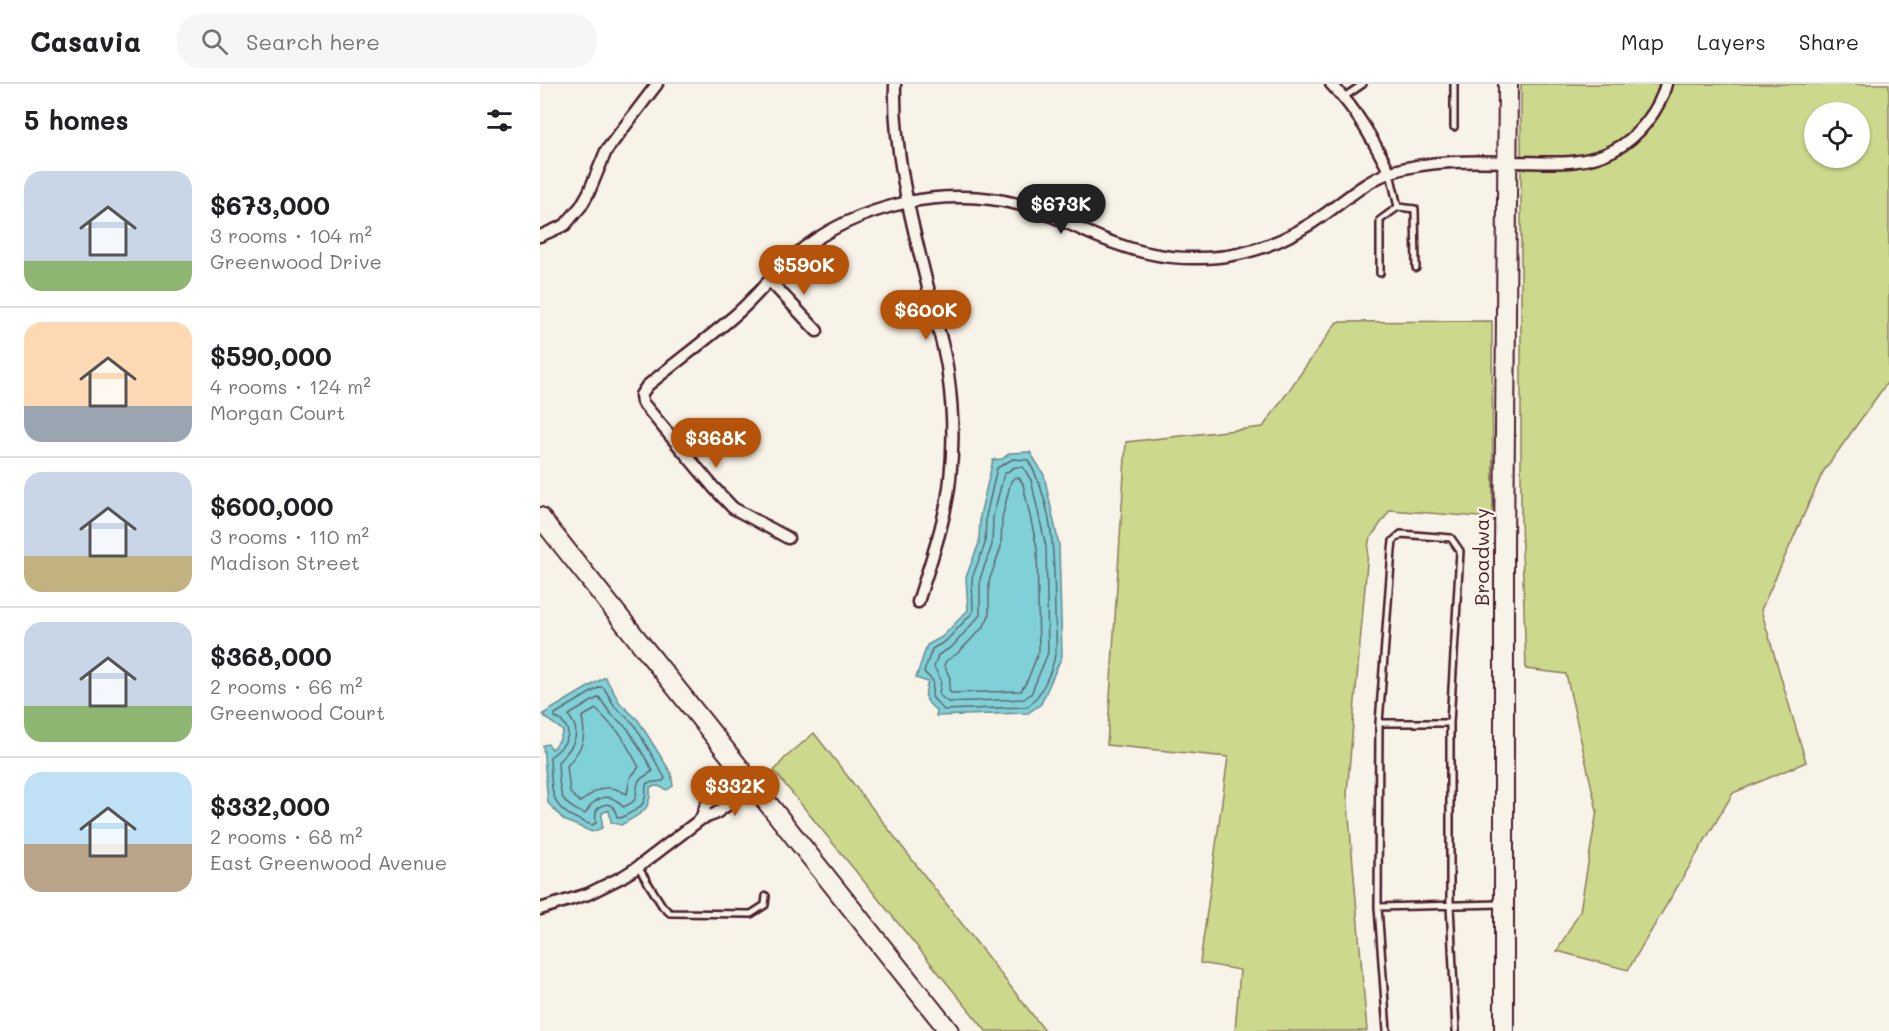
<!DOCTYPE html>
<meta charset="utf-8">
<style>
:root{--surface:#fff;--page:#f6f6f6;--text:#202124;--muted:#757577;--line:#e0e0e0;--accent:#b45309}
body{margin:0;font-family:Mali,sans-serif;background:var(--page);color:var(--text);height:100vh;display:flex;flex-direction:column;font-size:22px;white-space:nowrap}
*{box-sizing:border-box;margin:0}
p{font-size:20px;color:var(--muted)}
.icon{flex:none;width:33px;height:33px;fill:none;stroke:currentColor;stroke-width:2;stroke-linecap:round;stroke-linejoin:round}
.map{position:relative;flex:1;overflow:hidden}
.side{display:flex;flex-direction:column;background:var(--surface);width:540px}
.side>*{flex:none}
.controls{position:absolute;left:1264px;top:18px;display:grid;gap:12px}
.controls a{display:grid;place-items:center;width:66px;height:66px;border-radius:50%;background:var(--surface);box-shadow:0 2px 4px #0004;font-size:30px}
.price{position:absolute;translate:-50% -51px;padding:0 14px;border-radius:21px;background:var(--accent);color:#fff;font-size:20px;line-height:39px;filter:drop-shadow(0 2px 3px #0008)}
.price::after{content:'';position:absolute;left:50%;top:36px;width:18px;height:14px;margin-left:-9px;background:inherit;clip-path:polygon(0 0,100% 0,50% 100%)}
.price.on{background:#222;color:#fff}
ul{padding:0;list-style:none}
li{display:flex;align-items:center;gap:18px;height:150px;padding:0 24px}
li+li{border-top:2px solid var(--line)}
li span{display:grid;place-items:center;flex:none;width:168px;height:120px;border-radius:18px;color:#555}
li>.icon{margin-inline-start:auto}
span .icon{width:72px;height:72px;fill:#fffc;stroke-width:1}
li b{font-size:26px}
h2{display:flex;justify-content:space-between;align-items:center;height:72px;padding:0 24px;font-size:26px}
header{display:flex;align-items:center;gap:36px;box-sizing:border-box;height:84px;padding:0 30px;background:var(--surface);border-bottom:2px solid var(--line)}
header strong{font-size:28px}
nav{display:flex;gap:33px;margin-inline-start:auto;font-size:21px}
.search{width:420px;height:54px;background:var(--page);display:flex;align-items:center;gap:15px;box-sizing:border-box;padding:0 21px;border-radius:24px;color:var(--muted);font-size:22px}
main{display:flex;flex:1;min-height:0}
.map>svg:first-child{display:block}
</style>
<header>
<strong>Casavia</strong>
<div class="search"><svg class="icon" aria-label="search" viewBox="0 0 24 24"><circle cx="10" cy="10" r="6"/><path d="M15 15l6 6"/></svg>Search here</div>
<nav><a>Map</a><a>Layers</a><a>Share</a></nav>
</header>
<main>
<section class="side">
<h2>5 homes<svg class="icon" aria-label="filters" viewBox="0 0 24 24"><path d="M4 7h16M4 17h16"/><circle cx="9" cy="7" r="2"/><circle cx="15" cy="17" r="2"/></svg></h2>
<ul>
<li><span style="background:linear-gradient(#c9d6e8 75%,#8fb573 0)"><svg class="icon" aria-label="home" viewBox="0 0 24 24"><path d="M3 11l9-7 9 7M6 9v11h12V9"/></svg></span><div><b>$673,000</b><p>3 rooms · 104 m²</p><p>Greenwood Drive</p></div></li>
<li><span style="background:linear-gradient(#ffd9b3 70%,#9aa5b1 0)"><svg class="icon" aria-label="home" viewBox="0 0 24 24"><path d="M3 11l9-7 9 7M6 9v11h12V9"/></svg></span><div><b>$590,000</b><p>4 rooms · 124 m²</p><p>Morgan Court</p></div></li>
<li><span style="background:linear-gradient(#c9d6e8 70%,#c2b280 0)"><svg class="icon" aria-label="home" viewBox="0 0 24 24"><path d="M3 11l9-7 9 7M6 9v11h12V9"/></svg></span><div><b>$600,000</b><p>3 rooms · 110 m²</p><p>Madison Street</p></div></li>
<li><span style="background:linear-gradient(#c9d6e8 70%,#8fb573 0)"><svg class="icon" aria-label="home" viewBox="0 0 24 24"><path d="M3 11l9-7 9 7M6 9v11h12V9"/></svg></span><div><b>$368,000</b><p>2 rooms · 66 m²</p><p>Greenwood Court</p></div></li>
<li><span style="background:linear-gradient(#bfe0f5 60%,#b9a48a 0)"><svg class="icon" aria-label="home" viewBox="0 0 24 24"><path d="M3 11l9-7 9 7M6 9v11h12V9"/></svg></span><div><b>$332,000</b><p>2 rooms · 68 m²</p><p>East Greenwood Avenue</p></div></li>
</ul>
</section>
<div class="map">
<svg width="1349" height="947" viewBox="0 0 1349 947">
<rect width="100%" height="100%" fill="#f7f3e8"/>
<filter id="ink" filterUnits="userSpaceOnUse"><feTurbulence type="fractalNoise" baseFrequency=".0167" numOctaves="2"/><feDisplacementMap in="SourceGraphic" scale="12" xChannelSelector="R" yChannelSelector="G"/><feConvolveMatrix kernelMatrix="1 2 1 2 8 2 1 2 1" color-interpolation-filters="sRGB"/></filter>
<g filter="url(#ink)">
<!-- green -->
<path fill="#ccd98d" stroke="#8b7c5c" stroke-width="1.5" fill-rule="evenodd" d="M981,0H1349V296L1283,388L1221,526L1266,678L1193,709L1088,886L1017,867L1040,827L1057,727L1026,590L986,585L981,436ZM1275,28H1320V74H1275Z
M952,237L953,434L850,426L829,456L807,709L827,947H695L700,886L660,879L688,673L567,661L586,358L723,343L797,238Z
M274,649L505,947H446L234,687L244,675Z"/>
<!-- water -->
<path fill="#80d1d7" stroke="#6a8a92" stroke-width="1.5" d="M490,368L504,391L519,461L522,572L501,620L488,629L396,632L397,627C385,618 383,612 388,598L376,594L387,561L402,553L428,526L426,493L439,459L440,431L453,376L462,375L470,369Z
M65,593L80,619L98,636L131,689L133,702L127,706L118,702L110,703C112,727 100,730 81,741L71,738L69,726L62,729V744L52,748L24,736L8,719L3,661L8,660L12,665L19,657L23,647C16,640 8,638 3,630Z"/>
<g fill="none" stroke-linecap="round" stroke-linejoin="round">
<!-- shore -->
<path stroke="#606670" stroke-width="1.5" d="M473,375L488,376C515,421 514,479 515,530C515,542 518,559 515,571C512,588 500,614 487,623L404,626C389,609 392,619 393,597L384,588L392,565L406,557L433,528L432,494L445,460L446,432L457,384Z
M475,383H483L491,396L506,463L508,569L491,610L484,615L408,618L399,611L401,596L394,583L398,571L412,563L440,531V495L452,461L453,433L464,390Z
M475,393L479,394L483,400L497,464L499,567L488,595L481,607L411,609L409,606L410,594L404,581L406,577L418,569L444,542L449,532V497L461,463L462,434L471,397Z
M60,603L64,604L75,623L94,640L125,694L123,697L107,699C104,705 107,708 105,714C103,725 89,729 81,734L77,733C76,731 75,724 73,723C68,717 58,722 56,728C55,732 56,736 56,739L52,741C10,726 12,715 10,673C25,662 39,646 15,633V630Z
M59,613L70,629L88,645L113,687L99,696C93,711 102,716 83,723C75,713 65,709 53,719C49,722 48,727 45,730C16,719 20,706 18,678C26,670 39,657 35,643C34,638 30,635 29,631Z
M56,625L81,651L99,683L90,694L87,710C82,708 77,705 72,704C58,702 50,712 40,718L30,709L27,682C42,664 47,656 42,633Z"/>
<!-- service casing -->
<g stroke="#4a1f2b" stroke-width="10">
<path id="service" d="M914,0V43
M804,13L823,0
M858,123L875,125L876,184
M840,189V136L858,123L850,89
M839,639H910
M98,783L123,823L130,829L211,830L225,821L226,812
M838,823L847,947
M916,947L910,821V639L920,467L911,454L861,450L853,457L852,466L839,639L838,823L960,820"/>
</g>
<!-- minor casing -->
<g stroke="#4a1f2b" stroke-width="15">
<path id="minor" d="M355,0C353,78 376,153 394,228C399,249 406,270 408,290C413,325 414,360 410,395C406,436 390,479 378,518
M791,0C817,26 833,56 850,89
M0,152L25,141L41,122L49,108L66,67L117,0
M230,197L277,247
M248,454L193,424L174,404L102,318L101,311L107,302C135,279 165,257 193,233C215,215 232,191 254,172C286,144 327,127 368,118C403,111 443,111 477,120C511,128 541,148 574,159C601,169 630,175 659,174C706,174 750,156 788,128C809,113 826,97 851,88C889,76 933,77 972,78C1007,78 1042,83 1074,66C1098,54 1120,25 1126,0
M161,735L166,721L205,690
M0,825L48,810L82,793L98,783L161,735L175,730L214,702"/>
</g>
<!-- primary casing -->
<g stroke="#4a1f2b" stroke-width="22">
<path id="primary" d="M0,433L409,947
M964,947V462L968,0"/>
</g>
<!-- service -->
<use href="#service" stroke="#f7f3e8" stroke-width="5"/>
<!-- minor -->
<use href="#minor" stroke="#f7f3e8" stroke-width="10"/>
<!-- primary -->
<use href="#primary" stroke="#f7f3e8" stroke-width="18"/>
</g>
</g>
<g text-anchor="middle" stroke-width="4.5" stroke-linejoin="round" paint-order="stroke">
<!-- street labels -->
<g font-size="20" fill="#4a1f2b" stroke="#f7f3e8">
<text transform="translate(942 473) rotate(-90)" y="7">Broadway</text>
</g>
</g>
</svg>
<div class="controls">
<a><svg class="icon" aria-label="locate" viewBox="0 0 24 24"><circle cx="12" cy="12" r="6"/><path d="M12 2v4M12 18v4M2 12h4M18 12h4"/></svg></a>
</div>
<b class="price on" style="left:521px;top:151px">$673K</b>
<b class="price" style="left:264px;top:212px">$590K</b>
<b class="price" style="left:386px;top:257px">$600K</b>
<b class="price" style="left:176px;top:385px">$368K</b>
<b class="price" style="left:195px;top:733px">$332K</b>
</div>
</main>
